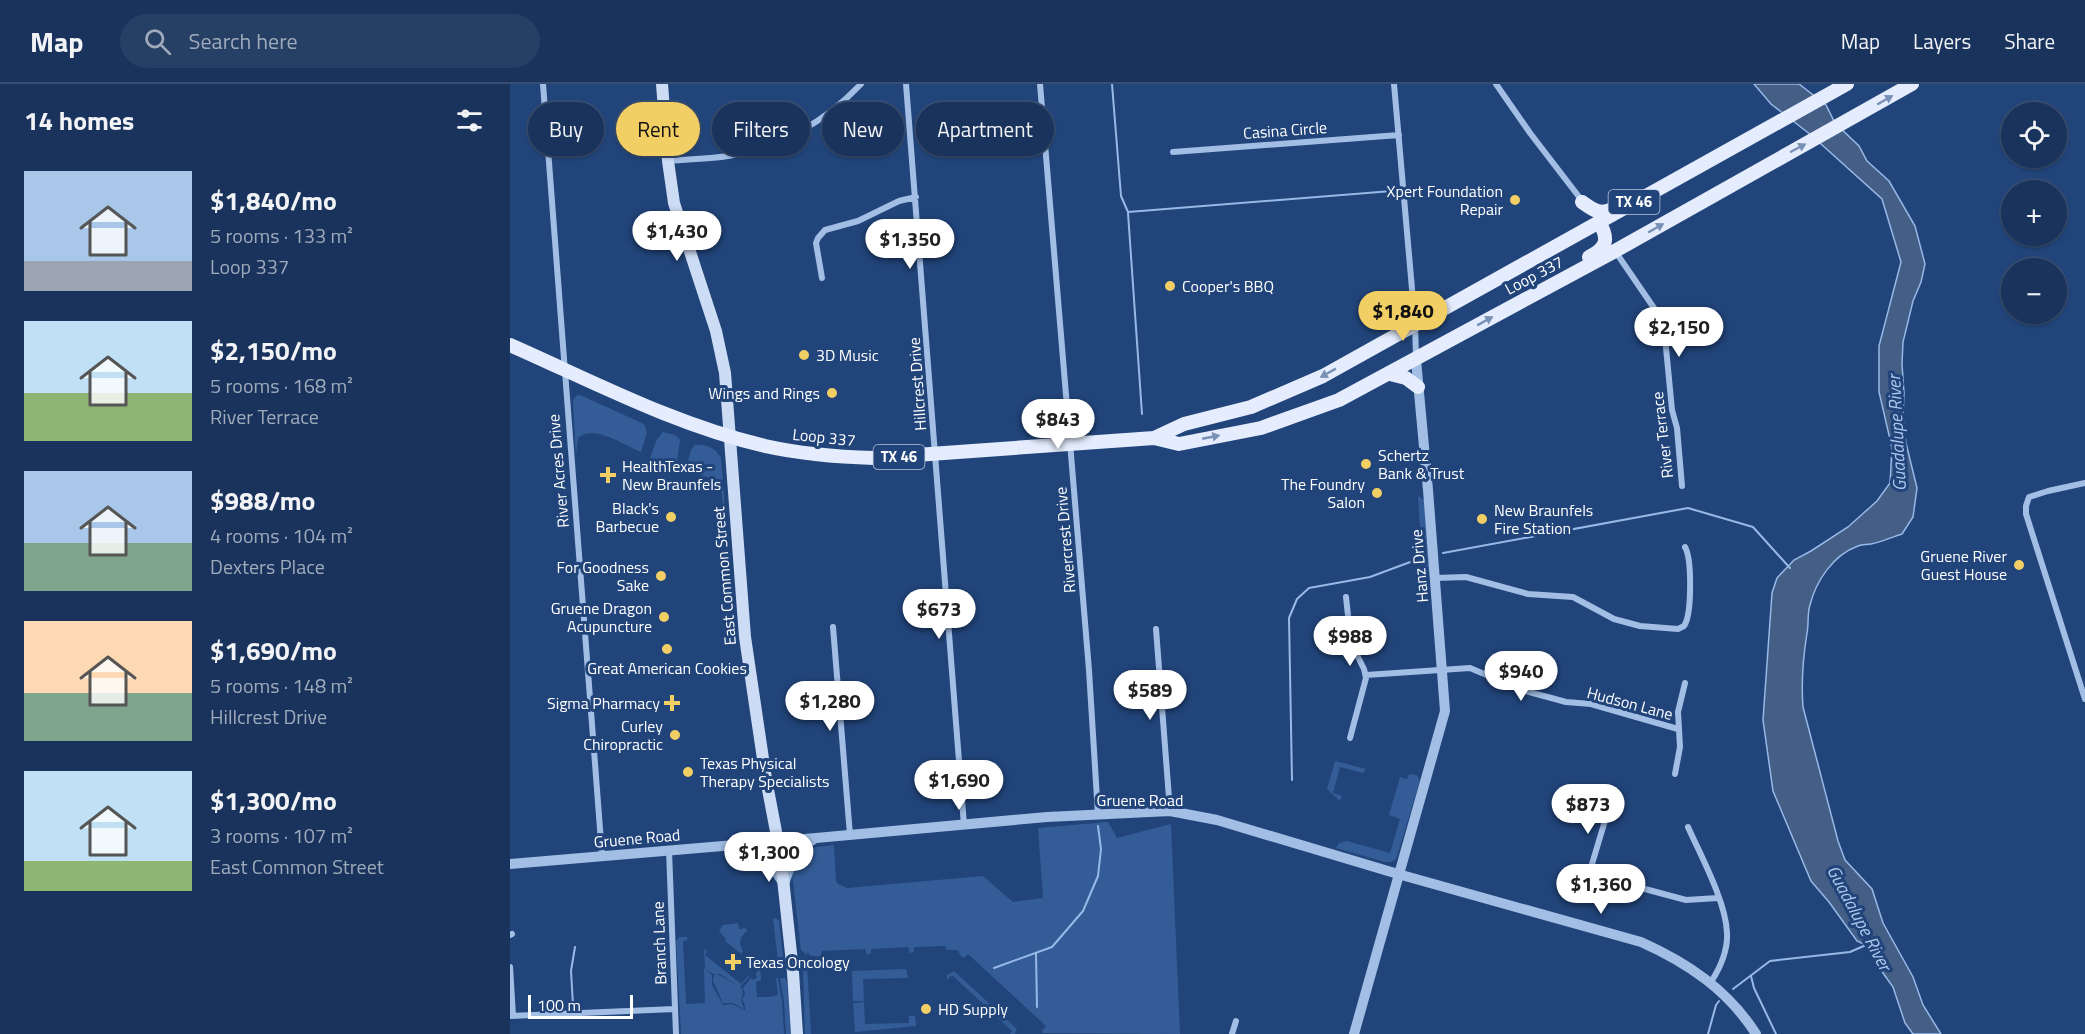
<!DOCTYPE html>
<meta charset="utf-8">
<style>
:root{--surface:#19335c;--page:#263f65;--text:#f1f3f6;--muted:#9faabb;--line:#374e72;--accent:#f2cf65}
body{margin:0;font-family:"Titillium Web",sans-serif;background:var(--page);color:var(--text);height:100vh;display:flex;flex-direction:column;font-size:22px;white-space:nowrap}
*{box-sizing:border-box;margin:0}
p{font-size:20px;color:var(--muted)}
.icon{flex:none;width:33px;height:33px;fill:none;stroke:currentColor;stroke-width:2;stroke-linecap:round;stroke-linejoin:round}
.map{position:relative;flex:1;overflow:hidden}
.details{display:flex;flex-direction:column;background:var(--surface);width:510px}
.details>*{flex:none}
.banner{position:absolute;left:18px;top:18px;width:570px;height:54px;display:flex;gap:12px}
.controls{position:absolute;left:1491px;top:18px;display:grid;gap:12px}
.controls a{display:grid;place-items:center;width:66px;height:66px;border-radius:50%;background:var(--surface);box-shadow:0 2px 4px #0004,0 0 0 2px var(--line);font-size:30px}
.scale{position:absolute;left:18px;bottom:15px;width:105px;box-sizing:border-box;padding-left:6px;border:3px solid #fff;border-top:0;font-size:16px;line-height:21px;white-space:nowrap;color:#fff;-webkit-text-stroke:4px #21447a;paint-order:stroke}
.price{position:absolute;translate:-50% -51px;padding:0 14px;border-radius:21px;background:#fff;color:#222;font-size:20px;line-height:39px;filter:drop-shadow(0 2px 3px #0008)}
.price::after{content:'';position:absolute;left:50%;top:36px;width:18px;height:14px;margin-left:-9px;background:inherit;clip-path:polygon(0 0,100% 0,50% 100%)}
.price.on{background:var(--accent);color:#111}
ul{padding:0;list-style:none}
li{display:flex;align-items:center;gap:18px;height:150px;padding:0 24px}
li span{display:grid;place-items:center;flex:none;width:168px;height:120px;border-radius:0px;color:#555}
li>.icon{margin-inline-start:auto}
span .icon{width:72px;height:72px;fill:#fffc;stroke-width:1}
li b{font-size:26px}
h2{display:flex;justify-content:space-between;align-items:center;height:72px;padding:0 24px;font-size:26px}
.tag{padding:0 21px;border-radius:27px;background:var(--surface);box-shadow:0 2px 4px #0004,0 0 0 2px var(--line);font-size:21px;line-height:54px}
.tag.on{background:var(--accent);color:#111}
header{display:flex;align-items:center;gap:36px;box-sizing:border-box;height:84px;padding:0 30px;background:var(--surface);border-bottom:2px solid var(--line)}
header strong{font-size:28px}
nav{display:flex;gap:33px;margin-inline-start:auto;font-size:21px}
.search{width:420px;height:54px;background:var(--page);display:flex;align-items:center;gap:15px;box-sizing:border-box;padding:0 21px;border-radius:33px;color:var(--muted);font-size:22px}
main{display:flex;flex:1;min-height:0}
.map>svg:first-child{display:block}
</style>
<header>
<strong>Map</strong>
<div class="search"><svg class="icon" aria-label="search" viewBox="0 0 24 24"><circle cx="10" cy="10" r="6"/><path d="M15 15l6 6"/></svg>Search here</div>
<nav><a>Map</a><a>Layers</a><a>Share</a></nav>
</header>
<main>
<section class="details">
<h2>14 homes<svg class="icon" aria-label="filters" viewBox="0 0 24 24"><path d="M4 7h16M4 17h16"/><circle cx="9" cy="7" r="2"/><circle cx="15" cy="17" r="2"/></svg></h2>
<ul>
<li><span style="background:linear-gradient(#a9c7e8 75%,#9aa5b1 0)"><svg class="icon" aria-label="home" viewBox="0 0 24 24"><path d="M3 11l9-7 9 7M6 9v11h12V9"/></svg></span><div><b>$1,840/mo</b><p>5 rooms · 133 m²</p><p>Loop 337</p></div></li>
<li><span style="background:linear-gradient(#bfe0f5 60%,#8fb573 0)"><svg class="icon" aria-label="home" viewBox="0 0 24 24"><path d="M3 11l9-7 9 7M6 9v11h12V9"/></svg></span><div><b>$2,150/mo</b><p>5 rooms · 168 m²</p><p>River Terrace</p></div></li>
<li><span style="background:linear-gradient(#a9c7e8 60%,#7fa58c 0)"><svg class="icon" aria-label="home" viewBox="0 0 24 24"><path d="M3 11l9-7 9 7M6 9v11h12V9"/></svg></span><div><b>$988/mo</b><p>4 rooms · 104 m²</p><p>Dexters Place</p></div></li>
<li><span style="background:linear-gradient(#ffd9b3 60%,#7fa58c 0)"><svg class="icon" aria-label="home" viewBox="0 0 24 24"><path d="M3 11l9-7 9 7M6 9v11h12V9"/></svg></span><div><b>$1,690/mo</b><p>5 rooms · 148 m²</p><p>Hillcrest Drive</p></div></li>
<li><span style="background:linear-gradient(#bfe0f5 75%,#8fb573 0)"><svg class="icon" aria-label="home" viewBox="0 0 24 24"><path d="M3 11l9-7 9 7M6 9v11h12V9"/></svg></span><div><b>$1,300/mo</b><p>3 rooms · 107 m²</p><p>East Common Street</p></div></li>
</ul>
</section>
<div class="map">
<svg width="1575" height="950" viewBox="0 0 1575 950">
<rect width="100%" height="100%" fill="#21447a"/>
<!-- green -->
<path fill="#345d98" d="M70,311L134,340L137,348L131,368C113,361 85,340 68,354L66,372L63,317L66,312Z
M153,348L165,351L170,356L167,377L163,385L143,378L140,374L147,355Z
M185,361C196,360 206,364 211,374L218,464L216,466L211,399L205,395L179,388V386L176,385L181,366Z
M908,412L914,416L920,488H917L915,474V482L911,466L904,468V461L911,460Z
M825,677L856,685L853,689L830,683L823,709L832,712L830,717L817,705Z
M899,690L907,691L910,697L886,775L881,778H875L826,764L829,759L837,757L880,769L890,735L879,731L890,693L897,695Z
M598,738L607,754L661,740L670,950L533,949L532,947L536,942L458,870L454,874L450,871L448,866H437L435,862L404,863V868L400,869L398,863L361,865V869L357,871L355,865L312,867L311,873L299,871L298,867L297,871L291,866L282,789L288,774L293,778L291,775L294,772L291,770L306,763L324,761L326,797L328,800L337,804L473,792L503,818L533,814L528,744Z
M263,834L269,836L274,882L273,885L269,886Z
M228,839L229,845L236,844L237,847C230,852 228,860 233,867L231,870L215,857L216,855L209,847L213,841Z
M169,853H177L178,856L173,857L176,920L195,919L194,884L202,891V901L213,921L222,920L235,926V922L232,915L235,910L233,904L241,894L243,896L247,894L246,890L250,881L251,896L246,898L247,913H260L268,911L266,894H268L272,918L274,950H171L166,857Z
M194,865L197,867L195,871L231,900L239,891L240,892L230,903L210,890H203L195,885Z
M297,881L301,950H295L293,885Z
M396,885L398,894L353,895L354,917H343L342,887Z
M444,887L507,945L505,950H500L502,947L442,891L437,896V891Z
M207,890L232,904L233,909L231,916L234,925L223,919H213L203,897L204,891Z
M270,894H275L277,898L281,950H276L274,917Z
M354,918L355,940L399,939V932H405L406,942L345,948L343,919Z"/>
<!-- water -->
<path fill="#445e86" stroke="#97b9e7" stroke-width="1.5" d="M1244,0H1289L1316,21L1325,39L1349,62L1357,77L1379,97L1405,142L1415,180L1411,198L1403,217L1393,258L1392,280L1394,309L1393,333L1396,359L1407,404L1403,433L1392,450C1382,453 1372,458 1361,460C1357,461 1352,460 1348,462C1323,471 1306,497 1300,521C1297,530 1299,540 1297,549C1293,574 1291,598 1293,623L1328,757L1335,776L1362,805L1373,839L1403,893L1413,921L1431,950H1403L1395,939L1383,903L1373,889L1360,863L1347,857L1319,818L1301,797L1263,707L1253,636L1262,509L1267,494L1284,476L1301,467L1338,443L1367,417L1380,399L1382,364L1369,308V262L1391,178L1372,115L1301,51L1261,20Z"/>
<g fill="none" stroke-linecap="round" stroke-linejoin="round">
<!-- stream -->
<path stroke="#97b9e7" stroke-width="2" d="M602,0L611,112L618,128L882,107
M618,129L632,330
M933,469L1178,424L1243,443L1280,484
M782,696L779,534L787,515L799,504L860,493L911,474
M526,869L527,923
M484,884L542,863L573,827L588,792L591,765L588,742
M1241,892L1244,904L1266,950
M1223,905L1260,877L1340,868L1356,861
M63,921L61,887L65,863
M1198,950L1206,921L1209,917"/>
<!-- minor -->
<path stroke="#a3bee5" stroke-width="6" d="M33,0L92,771
M396,0L454,741
M530,0L579,586L588,731
M884,0L905,239L906,274
M986,0L1020,49L1073,118
M663,68L889,51
M158,77C178,75 199,75 218,72C269,65 316,37 351,0
M1105,167L1144,224L1154,243L1162,326L1167,344L1172,402
M312,194L306,159L308,154L315,146L348,137L389,117L406,113
M1575,399L1538,407L1519,413L1516,422V430L1575,615
M925,494L956,493L1018,510L1063,513L1104,535L1130,542L1168,545L1174,542C1182,531 1182,475 1175,463
M836,513L841,559L854,585L856,594L840,654
M323,543L340,751
M646,545L660,727
M856,591L960,584L1012,606L1056,618L1081,620L1168,645
M1165,690L1170,663L1168,628L1175,599
M1100,720L1079,790L1176,816L1208,814
M1178,743C1191,772 1216,818 1217,849C1218,867 1210,884 1201,898
M159,766L166,950
M0,851L2,850
M0,883L3,932
M0,932L165,925
M722,950L726,937"/>
<!-- tertiary -->
<path stroke="#a3bee5" stroke-width="10" d="M235,761L255,772L272,797
M0,780L306,754L537,733L660,727L707,736L888,790L1131,858C1178,879 1218,906 1246,950
M274,801C279,782 287,765 304,755
M844,950L935,627L918,406L906,276"/>
<!-- secondary -->
<path stroke="#cddcf5" stroke-width="12" d="M152,0L158,77L164,119L206,247L215,289L235,553L256,695L268,758L273,795L283,888L287,950"/>
<!-- primary -->
<path stroke="#e4ecfd" stroke-width="14" d="M1072,118C1083,126 1091,132 1104,124
M1079,173C1096,164 1100,156 1089,138
M0,261C84,298 165,341 255,362C291,370 327,373 364,374L644,354L674,340L741,323L813,292L1337,0
M880,290L896,294L908,303
M644,354L669,360L751,344L829,316L1105,167L1402,0"/>
</g>
<!-- one-way arrows -->
<defs><path id="oneway-solid" d="M-6-.8H1V-3.2L6.5 0L1 3.2V.8H-6Z" transform="scale(1.5)"/></defs>
<g fill="#7990b5">
<use href="#oneway-solid" transform="translate(1375 16) rotate(-30)"/>
<use href="#oneway-solid" transform="translate(1288 64) rotate(-28)"/>
<use href="#oneway-solid" transform="translate(1146 144) rotate(-30)"/>
<use href="#oneway-solid" transform="translate(975 237) rotate(-29)"/>
<use href="#oneway-solid" transform="translate(818 289) rotate(151)"/>
<use href="#oneway-solid" transform="translate(701 353) rotate(-11)"/>
</g>
<!-- markers -->
<g fill="#f2cf65" stroke="#21447a" stroke-width="2">
<circle cx="1005" cy="116" r="6"/>
<circle cx="660" cy="202" r="6"/>
<circle cx="294" cy="271" r="6"/>
<circle cx="322" cy="309" r="6"/>
<circle cx="856" cy="380" r="6"/>
<path d="M95 382h6v6h6v6h-6v6h-6v-6h-6v-6h6z"/>
<circle cx="867" cy="409" r="6"/>
<circle cx="161" cy="433" r="6"/>
<circle cx="972" cy="435" r="6"/>
<circle cx="1509" cy="481" r="6"/>
<circle cx="151" cy="492" r="6"/>
<circle cx="154" cy="533" r="6"/>
<circle cx="157" cy="565" r="6"/>
<path d="M159 610h6v6h6v6h-6v6h-6v-6h-6v-6h6z"/>
<circle cx="165" cy="651" r="6"/>
<circle cx="178" cy="688" r="6"/>
<path d="M220 869h6v6h6v6h-6v6h-6v-6h-6v-6h6z"/>
<circle cx="416" cy="925" r="6"/>
</g>
<g text-anchor="middle" stroke-width="6" stroke-linejoin="round" paint-order="stroke">
<!-- shield labels -->
<g fill="#21447a" stroke="#bcc7d7" stroke-width="1.5">
<rect x="1098.5" y="106" width="51" height="24" rx="4.5"/>
<rect x="363.5" y="361" width="51" height="24" rx="4.5"/>
</g>
<g font-size="15" font-weight="bold" fill="#fff">
<text x="1124" y="123">TX 46</text>
<text x="389" y="378">TX 46</text>
</g>
<!-- street labels -->
<g font-size="16" fill="#fff" stroke="#21447a">
<text transform="translate(775 46) rotate(-4)" y="6">Casina Circle</text>
<text transform="translate(1024 191) rotate(-28)" y="6">Loop 337</text>
<text transform="translate(407 300) rotate(-94)" y="6">Hillcrest Drive</text>
<text transform="translate(1152 351) rotate(-97)" y="6">River Terrace</text>
<text transform="translate(314 353) rotate(6)" y="6">Loop 337</text>
<text transform="translate(48 387) rotate(-95)" y="6">River Acres Drive</text>
<text transform="translate(555 456) rotate(-95)" y="6">Rivercrest Drive</text>
<text transform="translate(909 482) rotate(-95)" y="6">Hanz Drive</text>
<text transform="translate(214 492) rotate(-95)" y="6">East Common Street</text>
<text transform="translate(1120 619) rotate(15)" y="6">Hudson Lane</text>
<text x="630" y="722">Gruene Road</text>
<text transform="translate(127 754) rotate(-5)" y="6">Gruene Road</text>
<text transform="translate(149 859) rotate(-92)" y="6">Branch Lane</text>
</g>
<!-- poi labels -->
<g font-size="16" fill="#fff" stroke="#21447a" text-anchor="end">
<text x="993" y="113">Xpert Foundation<tspan x="993" dy="18">Repair</tspan></text>
<text x="672" y="208" text-anchor="start">Cooper's BBQ</text>
<text x="306" y="277" text-anchor="start">3D Music</text>
<text x="310" y="315">Wings and Rings</text>
<text x="868" y="377" text-anchor="start">Schertz<tspan x="868" dy="18">Bank &amp; Trust</tspan></text>
<text x="112" y="388" text-anchor="start">HealthTexas -<tspan x="112" dy="18">New Braunfels</tspan></text>
<text x="855" y="406">The Foundry<tspan x="855" dy="18">Salon</tspan></text>
<text x="149" y="430">Black's<tspan x="149" dy="18">Barbecue</tspan></text>
<text x="984" y="432" text-anchor="start">New Braunfels<tspan x="984" dy="18">Fire Station</tspan></text>
<text x="1497" y="478">Gruene River<tspan x="1497" dy="18">Guest House</tspan></text>
<text x="139" y="489">For Goodness<tspan x="139" dy="18">Sake</tspan></text>
<text x="142" y="530">Gruene Dragon<tspan x="142" dy="18">Acupuncture</tspan></text>
<text x="157" y="590" text-anchor="middle">Great American Cookies</text>
<text x="150" y="625">Sigma Pharmacy</text>
<text x="153" y="648">Curley<tspan x="153" dy="18">Chiropractic</tspan></text>
<text x="190" y="685" text-anchor="start">Texas Physical<tspan x="190" dy="18">Therapy Specialists</tspan></text>
<text x="236" y="884" text-anchor="start">Texas Oncology</text>
<text x="428" y="931" text-anchor="start">HD Supply</text>
</g>
<!-- water labels -->
<g font-size="18" font-style="italic" fill="#aec8ed" stroke="#21447a">
<text transform="translate(1387 349) rotate(-93)" y="6">Guadalupe River</text>
<text transform="translate(1349 834) rotate(62)" y="6">Guadalupe River</text>
</g>
</g>
</svg>
<div class="controls">
<a><svg class="icon" aria-label="locate" viewBox="0 0 24 24"><circle cx="12" cy="12" r="6"/><path d="M12 2v4M12 18v4M2 12h4M18 12h4"/></svg></a>
<a>+</a>
<a>−</a>
</div>
<div class="scale">100 m</div>
<b class="price" style="left:167px;top:178px">$1,430</b>
<b class="price" style="left:400px;top:186px">$1,350</b>
<b class="price on" style="left:893px;top:258px">$1,840</b>
<b class="price" style="left:1169px;top:274px">$2,150</b>
<b class="price" style="left:548px;top:366px">$843</b>
<b class="price" style="left:429px;top:556px">$673</b>
<b class="price" style="left:840px;top:583px">$988</b>
<b class="price" style="left:1011px;top:618px">$940</b>
<b class="price" style="left:640px;top:637px">$589</b>
<b class="price" style="left:320px;top:648px">$1,280</b>
<b class="price" style="left:449px;top:727px">$1,690</b>
<b class="price" style="left:1078px;top:751px">$873</b>
<b class="price" style="left:259px;top:799px">$1,300</b>
<b class="price" style="left:1091px;top:831px">$1,360</b>
<div class="banner">
<a class="tag">Buy</a>
<a class="tag on">Rent</a>
<a class="tag">Filters</a>
<a class="tag">New</a>
<a class="tag">Apartment</a>
</div>
</div>
</main>
